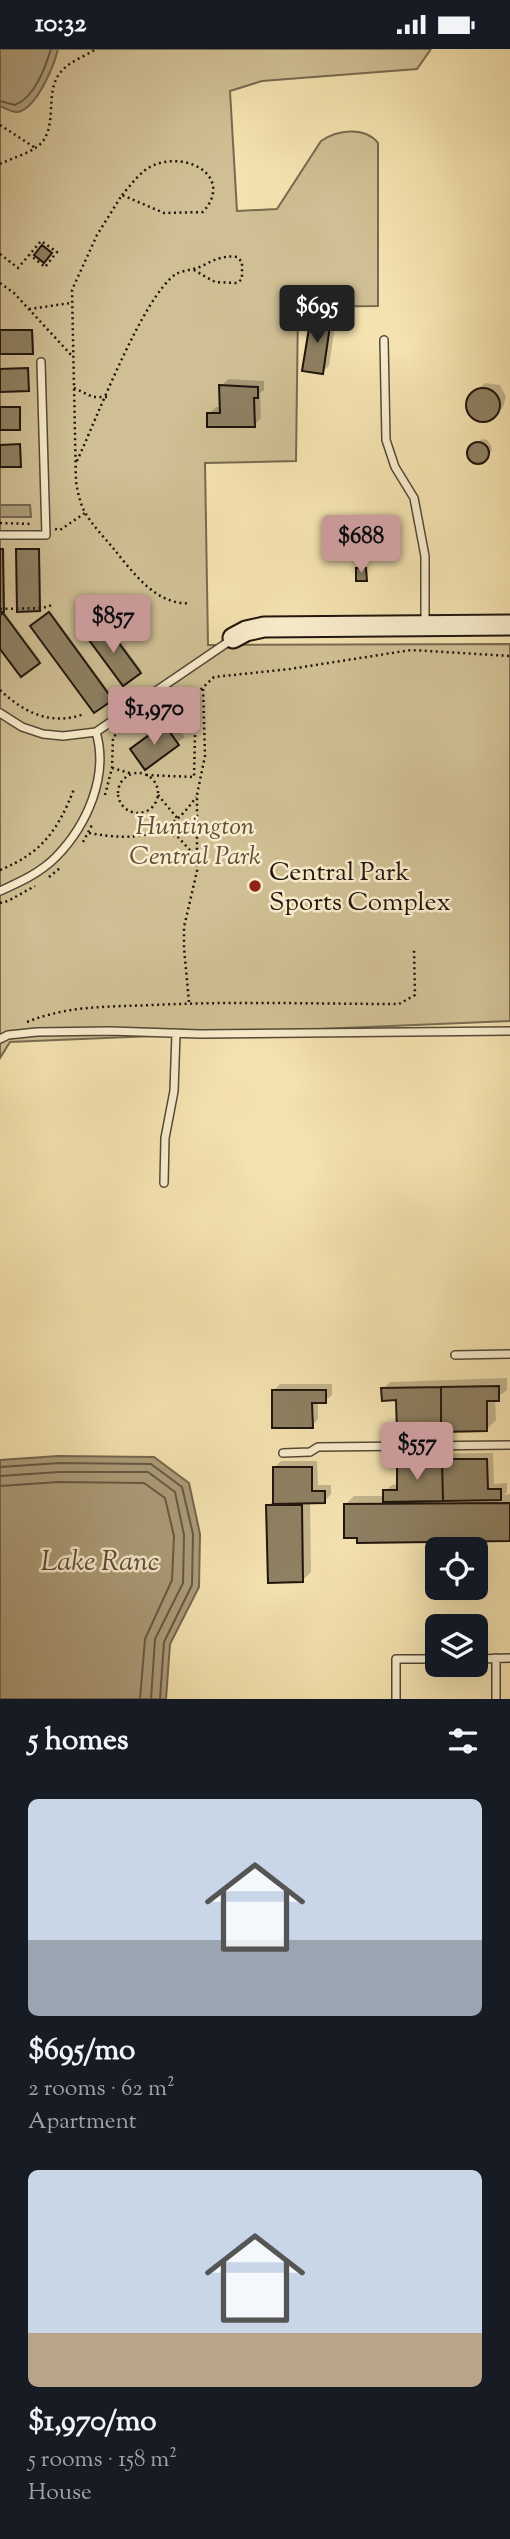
<!DOCTYPE html>
<meta charset="utf-8">
<style>
:root{--surface:#171b24;--page:#20242c;--text:#f1f3f6;--muted:#9ea1a6;--accent:#c59692}
body{margin:0;font-family:"Sorts Mill Goudy",serif;background:var(--page);color:var(--text);height:100vh;display:flex;flex-direction:column;font-size:26px;white-space:nowrap}
*{box-sizing:border-box;margin:0}
p{font-size:23px;color:var(--muted)}
.icon{flex:none;width:38px;height:38px;fill:none;stroke:currentColor;stroke-width:2;stroke-linecap:round;stroke-linejoin:round}
.map{position:relative;height:1650px;overflow:hidden}
.panel{display:flex;flex-direction:column;background:var(--surface);flex:1}
.panel>*{flex:none}
.fabs{position:absolute;left:425px;top:1488px;display:grid;gap:14px}
.fabs a{display:grid;place-items:center;width:63px;height:63px;border-radius:10px;background:var(--surface);box-shadow:0 7px 28px #0002;font-size:35px}
.price{position:absolute;translate:-50% -60px;padding:0 16px;border-radius:7px;background:var(--accent);color:#111;font-size:23px;line-height:46px;filter:drop-shadow(0 2px 4px #0008)}
.price::after{content:'';position:absolute;left:50%;top:42px;width:21px;height:16px;margin-left:-10px;background:inherit;clip-path:polygon(0 0,100% 0,50% 100%)}
.price.active{background:#222;color:#fff}
ul{padding:0;list-style:none}
li{display:grid;align-content:center;gap:14px;height:371px;padding:0 28px}
li span{display:grid;place-items:center;height:217px;border-radius:10px;color:#555}
li>.icon{margin-inline-start:auto}
span .icon{width:126px;height:126px;fill:#fffc;stroke-width:1}
li b{font-size:30px}
h2{display:flex;justify-content:space-between;align-items:center;height:84px;padding:0 28px;font-size:30px}
.status{display:flex;justify-content:space-between;align-items:center;height:49px;padding:0 35px;background:var(--surface);direction:ltr}
.status svg{height:19px;fill:currentColor}
.map>svg:first-child{display:block}
</style>
<div class="status"><b>10:32</b><svg viewBox="0 0 49 12"><path d="M0 12V9h3v3zM5 12V6h3v6zM10 12V3h3v9zM15 12V0h3v12zM26 1h20v11H26zM47 4h2v5h-2z"/></svg></div>
<div class="map">
<svg width="510" height="1650" viewBox="0 0 510 1650">
<rect width="100%" height="100%" fill="#f4e2b0"/>
<filter id="stains"><feTurbulence type="fractalNoise" baseFrequency=".00286" numOctaves="4"/><feColorMatrix values="0 0 0 0 .2 0 0 0 0 .09 0 0 0 0 .02 0 0 0 .5 -.17"/></filter>
<radialGradient id="worn" r=".72"><stop offset=".6" stop-color="#630" stop-opacity="0"/><stop offset="1" stop-color="#630" stop-opacity=".3"/></radialGradient>
<!-- green -->
<path fill="#d0bf94" stroke="#786a50" stroke-width="2" d="M0,0H431L417,20L262,32L230,42L237,162L277,160L321,92C337,81 365,77 378,94V257L298,258L296,412L205,414L208,596L510,595V972L10,993L0,1009Z"/>
<!-- water -->
<path fill="#ac9c79" stroke="#74664e" stroke-width="2" d="M0,0H58C54,17 38,55 21,62C14,65 7,60 0,57Z
M0,456H30L31,468H0Z
M58,1407L154,1408L189,1434L200,1485L199,1538L170,1595L166,1650H0V1411Z"/>
<!-- shadow -->
<path fill="#0003" d="M319,261L337,264L329,317L322,323L313,268Z
M0,280H33L34,301L0,303Z
M29,318L28,340L0,341V319Z
M228,330L264,332V341L260,344L261,369L254,376L209,365L216,358H222L221,337Z
M485,334L500,336L506,348L503,358L496,365L482,371L473,368L468,359L469,348Z
M0,357H20L19,379H0Z
M482,390L487,391L491,396L492,402L480,413H474L469,406V401Z
M0,395H21L20,416H0Z
M0,499H4L3,561H0Z
M19,499H40L39,561L18,501Z
M51,563L113,648L95,662L32,577Z
M5,564L40,611L21,626L0,597V568Z
M106,573L141,621L124,635L89,587Z
M172,670L185,688L145,718L139,694Z
M507,1329V1341L495,1350L496,1371L487,1380L398,1350L383,1340L390,1333Z
M280,1335H332V1346L325,1352H318V1370L312,1377L273,1342Z
M493,1404L494,1435L507,1434V1443L504,1446L510,1445V1491L345,1456L354,1447H385V1442L392,1436L399,1435V1412L405,1405Z
M281,1412H317L318,1436H331V1445L325,1452H310L311,1523L302,1532L268,1457L275,1450L274,1419Z"/>
<g fill="none" stroke-linecap="round" stroke-linejoin="round">
<!-- shore -->
<path stroke="#665843" stroke-width="2" d="M0,52L15,56C35,48 45,19 51,0
M0,1418L59,1414L151,1415L182,1438L193,1485L192,1536L164,1593L160,1650
M0,1427L59,1423H148L175,1443L184,1486L183,1534L155,1590L151,1650
M0,1437L59,1433L144,1434L165,1449L174,1487L172,1531L145,1590L140,1650"/>
</g>
<!-- building -->
<path fill="#8e8062" stroke="#20150d" stroke-width="2" d="M42,196L52,204L44,214L34,206Z
M311,267L331,270L323,325L302,322Z
M0,281H32L33,305H0Z
M28,319L29,342L0,343V320Z
M219,336L258,338V349H254L255,378H207V364H220Z
M466 356a17 17 0 1 1 34 0a17 17 0 1 1-34 0Z
M0,358H20V381H0Z
M467 404a11 11 0 1 1 22 0a11 11 0 1 1-22 0Z
M20,395L21,418H0V396Z
M0,500H3L4,563H0Z
M16,500H39L40,562L17,563Z
M356,519H366L367,532H356Z
M49,563L113,651L94,664L30,577Z
M3,564L40,614L21,628L0,600V566Z
M104,574L141,624L123,637L86,587Z
M164,675L179,696L145,721L130,700Z
M499,1337V1352H487V1382L441,1383V1338Z
M441,1338V1383H397L396,1351L382,1352L381,1339Z
M272,1341H326V1354H312L313,1379H272Z
M442,1410L443,1452L383,1453V1441H397V1411Z
M442,1410H487L488,1440H501V1451L443,1452Z
M273,1418H312V1442H325V1454L273,1455Z
M510,1454V1492L357,1494V1489H344V1455Z
M266,1456H302L303,1533L268,1534Z"/>
<g fill="none" stroke-linecap="round" stroke-linejoin="round">
<!-- lane casing -->
<g stroke="#554836" stroke-width="10">
<path id="lane" d="M384,291L386,391L395,418L414,449L425,507V577
M0,486H46L41,313
M0,664L22,678L43,685L63,687L96,683L231,591
M0,842C20,833 40,824 56,808C87,776 109,727 96,683
M0,990L8,986L37,983L110,982L200,985L510,982
M164,1134L165,1089L174,1042L176,984
M455,1306L510,1305
M283,1404L310,1403L318,1398L510,1396
M496,1609V1650
M476,1610L510,1609
M396,1650V1610H438"/>
</g>
<!-- secondary casing -->
<g stroke="#20150d" stroke-width="23">
<path id="secondary" d="M233,589L246,582L264,578L510,576"/>
</g>
<!-- path -->
<path stroke="#20150d" stroke-width="2.5" stroke-dasharray="2 3.5" stroke-linecap="butt" d="M0,76L34,98
M0,115C12,109 35,103 43,92C57,72 45,43 60,24C68,13 84,8 96,0
M122,146C131,136 141,121 154,116C188,102 234,128 203,163L164,164L122,146L97,186L72,241L76,433C78,444 80,455 86,465C93,477 104,488 113,499C132,522 156,557 190,554
M0,205L18,219L41,192L57,203L45,218L30,206
M0,234L14,244L73,308
M29,260L71,254
M74,339L93,348H107
M77,412C96,371 143,247 176,225C183,221 194,221 202,217C214,211 223,206 237,208L242,213V230L237,234L215,233L194,221
M0,474L32,475
M55,480L60,481L85,464
M0,560L43,559L52,556
M0,641C24,664 52,677 84,665
M112,719L133,725
M118 744a20 20 0 1 1 40 0a20 20 0 1 1-40 0Z
M146,726L194,728L196,645L214,628L290,620L411,601L510,607
M105,746L112,719L113,688L135,670
M158,746L178,770
M162,782L178,788L197,809
M89,784C135,792 168,790 196,748
M83,793L93,774
M0,821C42,804 58,781 74,740
M49,828L60,819
M0,854L8,852L35,837
M189,953L184,899V878L197,822V746L205,707L203,637
M27,973C69,956 109,958 153,956C235,952 317,955 399,955L415,946L414,900"/>
<!-- lane -->
<use href="#lane" stroke="#f8eccc" stroke-width="7"/>
<!-- secondary -->
<use href="#secondary" stroke="#f8eccc" stroke-width="19"/>
</g>
<!-- markers -->
<circle fill="#8f2418" stroke="#f8eccc" stroke-width="2.5" cx="255" cy="837" r="7"/>
<g text-anchor="middle" stroke-width="5" stroke-linejoin="round" paint-order="stroke">
<!-- park labels -->
<g font-size="26" font-style="italic" fill="#5e503c" stroke="#f8eccc">
<text x="195" y="785">Huntington<tspan x="195" dy="30">Central Park</tspan></text>
</g>
<!-- poi labels -->
<g font-size="26" fill="#20150d" stroke="#f8eccc" text-anchor="start">
<text x="269" y="831">Central Park<tspan x="269" dy="30">Sports Complex</tspan></text>
</g>
<!-- water labels -->
<g font-size="28" font-style="italic" fill="#584b38" stroke="#f8eccc">
<text x="100" y="1521">Lake Ranc</text>
</g>
</g>
<rect width="100%" height="100%" filter="url(#stains)"/>
<rect width="100%" height="100%" fill="url(#worn)"/>
</svg>
<div class="fabs">
<a><svg class="icon" aria-label="locate" viewBox="0 0 24 24"><circle cx="12" cy="12" r="6"/><path d="M12 2v4M12 18v4M2 12h4M18 12h4"/></svg></a>
<a><svg class="icon" aria-label="layers" viewBox="0 0 24 24"><path d="M12 4l9 5-9 5-9-5zM3 14l9 5 9-5"/></svg></a>
</div>
<b class="price active" style="left:317px;top:296px">$695</b>
<b class="price" style="left:361px;top:526px">$688</b>
<b class="price" style="left:113px;top:606px">$857</b>
<b class="price" style="left:154px;top:698px">$1,970</b>
<b class="price" style="left:417px;top:1433px">$557</b>
</div>
<section class="panel">
<h2>5 homes<svg class="icon" aria-label="filters" viewBox="0 0 24 24"><path d="M4 7h16M4 17h16"/><circle cx="9" cy="7" r="2"/><circle cx="15" cy="17" r="2"/></svg></h2>
<ul>
<li><span style="background:linear-gradient(#c9d6e8 65%,#9aa5b1 0)"><svg class="icon" aria-label="home" viewBox="0 0 24 24"><path d="M3 11l9-7 9 7M6 9v11h12V9"/></svg></span><div><b>$695/mo</b><p>2 rooms · 62 m²</p><p>Apartment</p></div></li>
<li><span style="background:linear-gradient(#c9d6e8 75%,#b9a48a 0)"><svg class="icon" aria-label="home" viewBox="0 0 24 24"><path d="M3 11l9-7 9 7M6 9v11h12V9"/></svg></span><div><b>$1,970/mo</b><p>5 rooms · 158 m²</p><p>House</p></div></li>
</ul>
</section>
